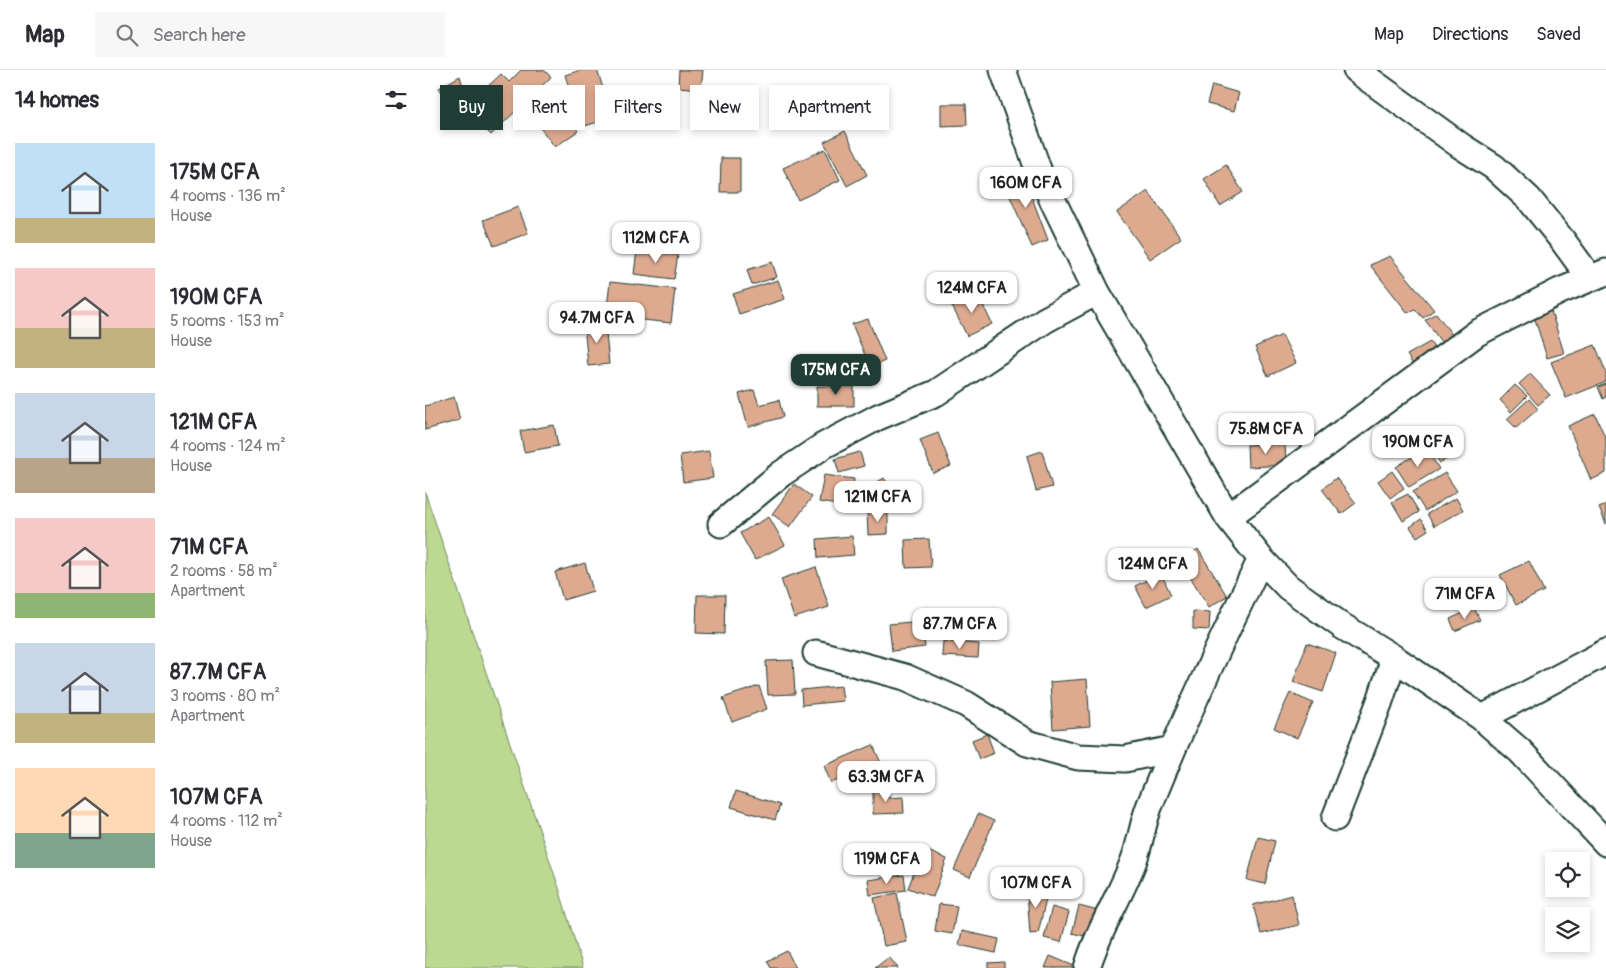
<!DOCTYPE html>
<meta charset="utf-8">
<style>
:root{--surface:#fff;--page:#f7f7f7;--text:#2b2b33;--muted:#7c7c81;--line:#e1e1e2;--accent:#1f3d34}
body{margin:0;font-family:Pangolin,sans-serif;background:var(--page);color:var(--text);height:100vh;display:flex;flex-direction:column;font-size:19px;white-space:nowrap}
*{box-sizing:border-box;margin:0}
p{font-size:16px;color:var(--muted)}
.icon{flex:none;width:28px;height:28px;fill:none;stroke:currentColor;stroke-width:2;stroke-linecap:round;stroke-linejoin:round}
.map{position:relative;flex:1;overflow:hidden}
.panel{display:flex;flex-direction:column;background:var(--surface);width:425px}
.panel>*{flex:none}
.guide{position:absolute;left:15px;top:15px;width:475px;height:45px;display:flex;gap:10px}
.fabs{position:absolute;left:1120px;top:782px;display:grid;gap:10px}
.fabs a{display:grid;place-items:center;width:45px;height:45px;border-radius:0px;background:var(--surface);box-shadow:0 2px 8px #0003;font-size:25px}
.price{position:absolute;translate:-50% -42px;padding:0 11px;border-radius:10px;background:#fff;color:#222;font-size:16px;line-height:32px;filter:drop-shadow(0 1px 2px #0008)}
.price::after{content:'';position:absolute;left:50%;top:30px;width:15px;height:11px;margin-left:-8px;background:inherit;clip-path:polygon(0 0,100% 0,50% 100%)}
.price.active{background:var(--accent);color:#fff}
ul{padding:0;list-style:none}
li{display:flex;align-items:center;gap:15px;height:125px;padding:0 15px}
li span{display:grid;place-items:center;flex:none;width:140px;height:100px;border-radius:0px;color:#555}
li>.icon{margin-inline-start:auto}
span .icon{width:60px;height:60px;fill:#fffc;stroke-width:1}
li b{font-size:21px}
h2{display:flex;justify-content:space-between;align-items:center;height:60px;padding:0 15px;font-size:21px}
.tag{padding:0 18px;border-radius:0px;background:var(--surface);box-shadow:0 2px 8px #0003;font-size:18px;line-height:45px}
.tag.active{background:var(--accent);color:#fff}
header{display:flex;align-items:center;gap:30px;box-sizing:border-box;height:70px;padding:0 25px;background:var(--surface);border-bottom:1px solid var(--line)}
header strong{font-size:24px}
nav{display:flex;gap:28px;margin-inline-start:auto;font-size:18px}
.search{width:350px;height:45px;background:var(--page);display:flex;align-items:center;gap:12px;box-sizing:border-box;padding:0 18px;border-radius:0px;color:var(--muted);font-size:19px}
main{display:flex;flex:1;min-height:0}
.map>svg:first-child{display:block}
</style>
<header>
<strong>Map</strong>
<div class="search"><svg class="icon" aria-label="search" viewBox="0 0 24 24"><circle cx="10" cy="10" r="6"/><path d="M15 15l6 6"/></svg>Search here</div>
<nav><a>Map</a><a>Directions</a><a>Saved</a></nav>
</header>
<main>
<section class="panel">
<h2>14 homes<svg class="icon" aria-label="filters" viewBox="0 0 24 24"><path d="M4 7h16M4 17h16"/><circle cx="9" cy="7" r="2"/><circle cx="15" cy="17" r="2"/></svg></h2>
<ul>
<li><span style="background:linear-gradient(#bfe0f5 75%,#c2b280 0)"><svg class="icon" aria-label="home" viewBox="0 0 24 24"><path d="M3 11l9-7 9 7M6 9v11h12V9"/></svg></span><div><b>175M CFA</b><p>4 rooms · 136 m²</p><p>House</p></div></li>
<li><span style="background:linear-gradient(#f6c9c9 60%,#c2b280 0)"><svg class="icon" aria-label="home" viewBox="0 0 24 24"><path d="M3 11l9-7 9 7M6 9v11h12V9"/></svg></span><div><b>190M CFA</b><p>5 rooms · 153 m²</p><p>House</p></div></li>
<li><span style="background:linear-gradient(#c9d6e8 65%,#b9a48a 0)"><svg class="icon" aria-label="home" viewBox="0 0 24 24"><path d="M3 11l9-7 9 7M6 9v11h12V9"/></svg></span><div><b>121M CFA</b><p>4 rooms · 124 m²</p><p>House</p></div></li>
<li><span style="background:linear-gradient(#f6c9c9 75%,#8fb573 0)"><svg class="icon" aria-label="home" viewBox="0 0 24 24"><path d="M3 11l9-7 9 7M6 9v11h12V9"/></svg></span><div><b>71M CFA</b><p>2 rooms · 58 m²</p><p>Apartment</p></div></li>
<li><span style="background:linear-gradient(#c9d6e8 70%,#c2b280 0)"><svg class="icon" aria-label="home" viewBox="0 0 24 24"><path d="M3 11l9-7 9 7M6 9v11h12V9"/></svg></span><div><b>87.7M CFA</b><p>3 rooms · 80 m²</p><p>Apartment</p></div></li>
<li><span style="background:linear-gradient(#ffd9b3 65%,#7fa58c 0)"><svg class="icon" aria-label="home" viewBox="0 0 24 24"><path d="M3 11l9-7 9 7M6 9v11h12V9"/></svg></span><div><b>107M CFA</b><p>4 rooms · 112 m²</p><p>House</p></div></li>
</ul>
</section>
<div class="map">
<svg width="1181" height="898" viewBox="0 0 1181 898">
<rect width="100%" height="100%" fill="#fff"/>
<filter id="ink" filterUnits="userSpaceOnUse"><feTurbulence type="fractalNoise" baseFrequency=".02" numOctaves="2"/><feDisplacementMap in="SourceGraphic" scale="10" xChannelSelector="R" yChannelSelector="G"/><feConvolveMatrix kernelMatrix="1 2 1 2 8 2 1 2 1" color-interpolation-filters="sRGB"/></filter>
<g filter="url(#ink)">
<!-- green -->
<path fill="#bdd890" stroke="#6e8a62" d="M0,422L133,815L158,898H0Z"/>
<!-- building -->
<path fill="#ddaa90" stroke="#1f3d34" d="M96,0H119L126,7L66,65L40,38L76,4L84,12Z
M156,0H172L188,47L157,57L140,5Z
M254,0H278L276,19L253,17Z
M35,6L41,27L28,41L14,18Z
M787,15L814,23L809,41L782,34Z
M516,34H541L542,55L516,56Z
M139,42L153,61L130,77L116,59Z
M420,61L442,105L422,116L399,72Z
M400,79L415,110L373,130L358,98Z
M296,88H315V122H295Z
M801,95L818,122L795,136L779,109Z
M598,104L623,170L607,177L577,108Z
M723,121L756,168L725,189L692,142Z
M93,137L103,163L69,176L58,150Z
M212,180L253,185L249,209L209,204Z
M965,186L1009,240L998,248L990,239L983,243L945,195Z
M347,192L352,207L327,215L322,200Z
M353,210L360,229L314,244L308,224Z
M185,212L250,219L246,253L181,246Z
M552,222L567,254L542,266L526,234Z
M1126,241L1139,283L1122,288L1109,246Z
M1011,243L1028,266L1017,273L1000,250Z
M443,249L460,291L445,297L427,254Z
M180,253L184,294L163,296L159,255Z
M857,265L871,293L843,306L830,277Z
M1005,272L1012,282L989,296L982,285Z
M1170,275L1181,302V312L1141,328L1126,292Z
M1105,304L1125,325L1113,335L1094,314Z
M1181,314V327L1178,329L1173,317Z
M1090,315L1102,326L1086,342L1075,330Z
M392,316H429V336H392Z
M329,320L334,335L354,330L358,347L323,357L314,324Z
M29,327L35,350L0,360V336Z
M1104,329L1113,339L1091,358L1082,349Z
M1170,344L1181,369V403L1166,410L1143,356Z
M129,355L133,376L99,382L95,361Z
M1010,359L1028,385L1015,393L997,367Z
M513,363L526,396L508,403L495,370Z
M860,373L861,395L823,397L822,375Z
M1001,378L1014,399L984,417L971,397Z
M284,381L288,408L258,412L255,385Z
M617,381L627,417L611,421L602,386Z
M435,382L439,396L414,403L410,389Z
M967,401L979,418L965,428L953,411Z
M1020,403L1032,421L1000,441L988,422Z
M399,405L429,409L425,437L394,432Z
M459,408L471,427L455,436L444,417Z
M911,408L931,433L916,444L897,419Z
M369,414L387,427L365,457L347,444Z
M983,424L994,442L978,451L967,432Z
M1031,428L1038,440L1009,456L1002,444Z
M1181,435V454L1174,438Z
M442,441H463V464L443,465Z
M344,447L360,475L330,490L315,463Z
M996,449L1003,460L992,467L985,457Z
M427,466L429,485L393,488L392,469Z
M504,469L506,497L481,498L480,470Z
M773,479L802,526L784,537L755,491Z
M1104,491L1119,521L1091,535L1075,505Z
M160,493L168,521L138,530L130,502Z
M391,497L404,537L369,548L356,509Z
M736,503L746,525L721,537L710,516Z
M272,525H300L299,564L271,563Z
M1049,538L1055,550L1030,561L1025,549Z
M768,541L785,542L784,560L768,559Z
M540,544L574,552L570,571L535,562Z
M497,551L500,577L467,581L464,554Z
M518,571L554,574L553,588L517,586Z
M882,573L911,583L898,622L868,612Z
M368,590L370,624L343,625L341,591Z
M662,609L665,656L628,659L625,612Z
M334,616L342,639L307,652L298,628Z
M416,616L418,631L377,635L376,620Z
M865,623L888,633L872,668L849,658Z
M562,664L569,683L554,689L547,670Z
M448,675L456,693L406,713L399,696Z
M448,718H464V728L478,727L479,743L448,744Z
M311,721L355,735L350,750L306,737Z
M553,744L569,751L545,807L529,800Z
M833,767L850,771L840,814L822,810Z
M498,779L522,789L508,827L483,818Z
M479,805L481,820L445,825L443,810Z
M623,821L613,863L605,864L602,822Z
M472,823L482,872L459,876L449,828Z
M867,825L874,855L836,864L828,835Z
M514,834L532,836L527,864L510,861Z
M654,836L673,841L667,868L647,863Z
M627,837L644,842L636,872L619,868Z
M537,861L574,869L571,883L534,875Z
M362,881L371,898H346L342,891Z
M625,886L654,898H620Z
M464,887L473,898H450Z
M579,892V898H563V893Z"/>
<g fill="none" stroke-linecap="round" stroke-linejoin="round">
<!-- street casing -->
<g stroke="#1f3d34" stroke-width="29">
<path id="street" d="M578,0L614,102L672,222L803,447L836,489L863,517L917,556L969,588L1057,648L1095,681L1181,773
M931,0L1036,76L1069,97L1104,129L1138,171L1165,208
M803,447L1052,263L1135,221L1181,202
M296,454L356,404L398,376L453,347L511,323L620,250L672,222
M391,583L480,607L541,634L602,673L653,687L700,689L748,679
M1057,648L1181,582
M910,748L955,631L969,588
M662,898C673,860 695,827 709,790C716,771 718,750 726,732C759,649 797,569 836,489"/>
</g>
<!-- street -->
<use href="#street" stroke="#fff" stroke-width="25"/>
</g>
</g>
</svg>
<div class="fabs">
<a><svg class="icon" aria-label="locate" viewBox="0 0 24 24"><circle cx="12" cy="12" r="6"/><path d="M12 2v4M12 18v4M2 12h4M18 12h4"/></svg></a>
<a><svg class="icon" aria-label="layers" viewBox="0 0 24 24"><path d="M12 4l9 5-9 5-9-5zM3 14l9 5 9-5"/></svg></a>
</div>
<b class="price" style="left:601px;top:139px">160M CFA</b>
<b class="price" style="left:231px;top:194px">112M CFA</b>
<b class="price" style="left:547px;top:244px">124M CFA</b>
<b class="price" style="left:172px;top:274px">94.7M CFA</b>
<b class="price active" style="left:411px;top:326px">175M CFA</b>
<b class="price" style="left:841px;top:385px">75.8M CFA</b>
<b class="price" style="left:993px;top:398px">190M CFA</b>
<b class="price" style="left:453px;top:453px">121M CFA</b>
<b class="price" style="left:728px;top:520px">124M CFA</b>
<b class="price" style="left:1040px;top:550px">71M CFA</b>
<b class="price" style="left:535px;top:580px">87.7M CFA</b>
<b class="price" style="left:461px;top:733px">63.3M CFA</b>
<b class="price" style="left:462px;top:815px">119M CFA</b>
<b class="price" style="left:611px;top:839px">107M CFA</b>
<div class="guide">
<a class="tag active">Buy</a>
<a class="tag">Rent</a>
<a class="tag">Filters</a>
<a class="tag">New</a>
<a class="tag">Apartment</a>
</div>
</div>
</main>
